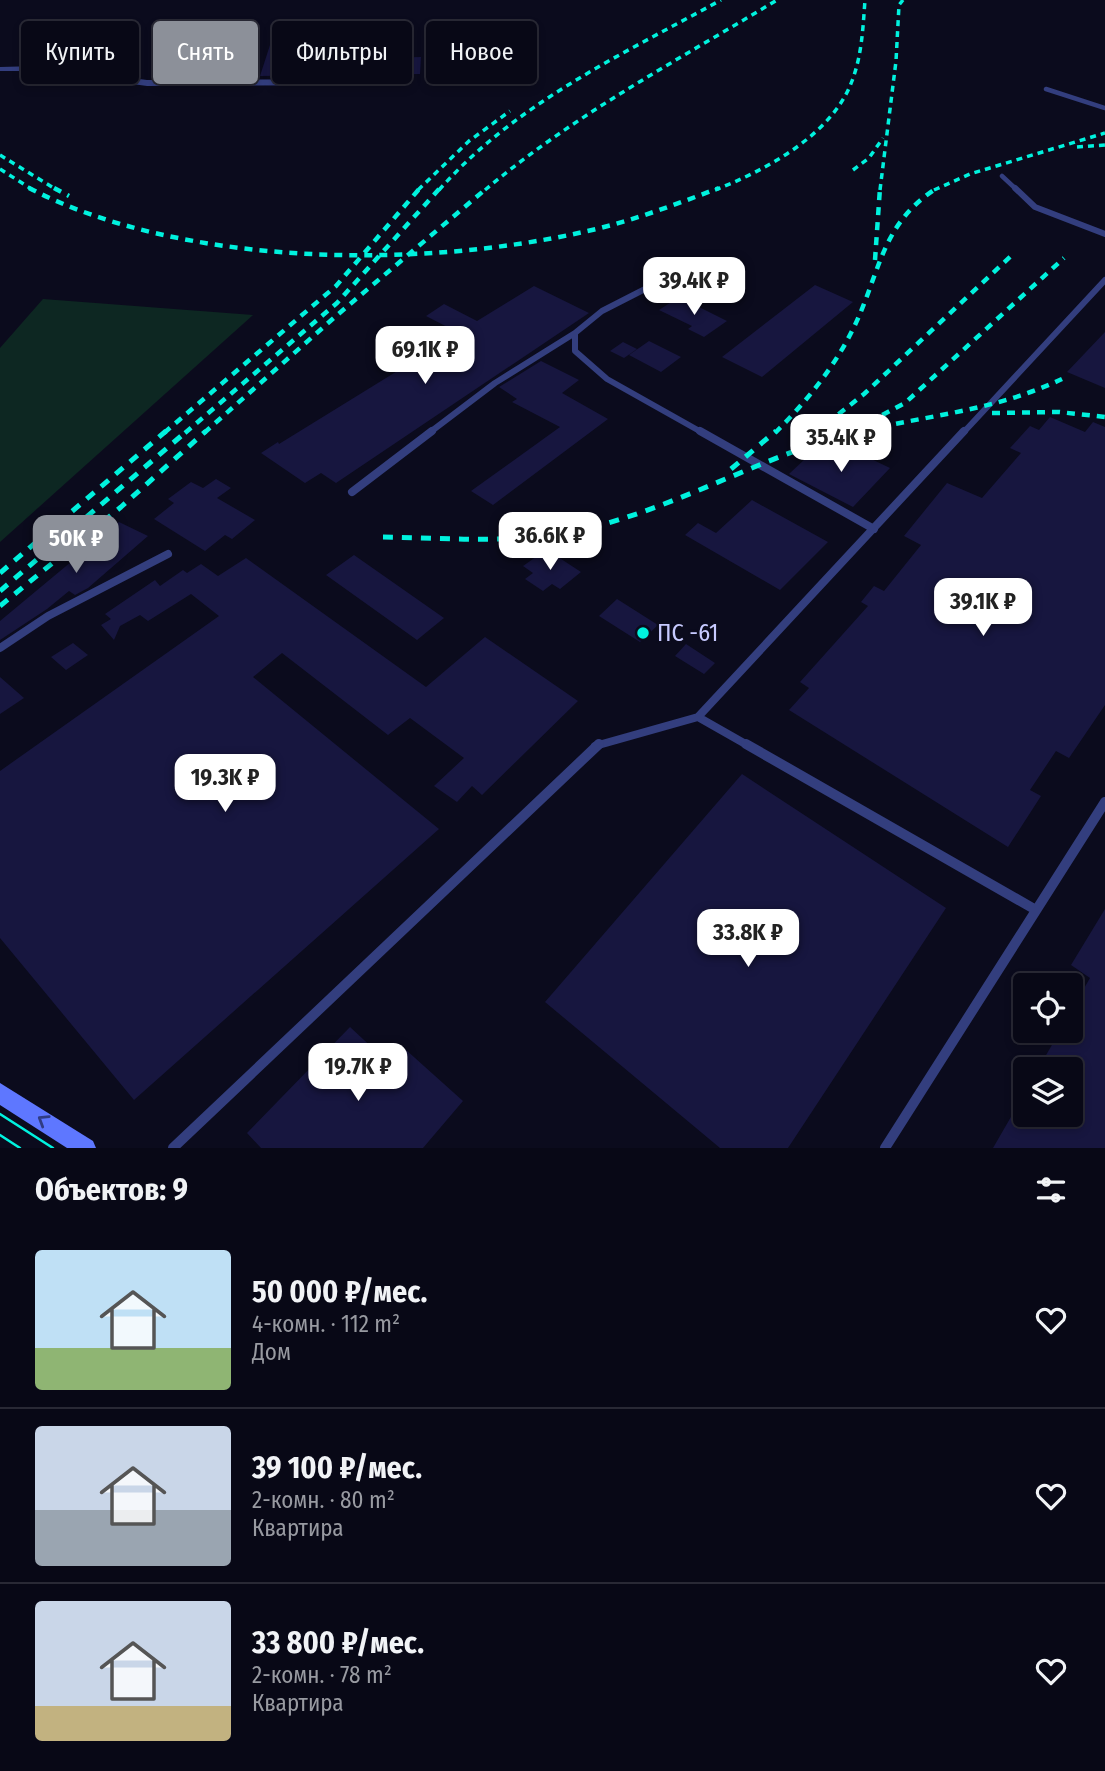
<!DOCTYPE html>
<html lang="ru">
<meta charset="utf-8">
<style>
:root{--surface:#080816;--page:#11111f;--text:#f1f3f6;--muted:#989aa1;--line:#292935;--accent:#8c9099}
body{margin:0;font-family:"Fira Sans Condensed",sans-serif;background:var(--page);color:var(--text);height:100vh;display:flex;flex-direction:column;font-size:26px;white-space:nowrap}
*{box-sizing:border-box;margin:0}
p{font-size:23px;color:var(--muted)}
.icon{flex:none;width:38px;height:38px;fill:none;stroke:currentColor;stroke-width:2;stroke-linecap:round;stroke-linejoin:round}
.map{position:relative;height:1148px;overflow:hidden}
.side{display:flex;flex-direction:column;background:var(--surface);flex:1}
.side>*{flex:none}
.banner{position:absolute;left:21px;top:21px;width:700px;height:63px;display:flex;gap:14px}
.buttons{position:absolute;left:1013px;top:973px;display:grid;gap:14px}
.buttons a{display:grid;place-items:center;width:70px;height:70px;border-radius:7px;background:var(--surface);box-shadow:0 4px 10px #0003,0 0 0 2px var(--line);font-size:35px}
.price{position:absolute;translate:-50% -60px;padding:0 16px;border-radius:14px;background:#fff;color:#222;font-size:23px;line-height:46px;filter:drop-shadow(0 2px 4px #0008)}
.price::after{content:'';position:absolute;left:50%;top:42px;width:21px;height:16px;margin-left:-10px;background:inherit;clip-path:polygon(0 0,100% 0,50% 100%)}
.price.on{background:var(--accent);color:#fff}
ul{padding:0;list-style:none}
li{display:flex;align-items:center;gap:21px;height:175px;padding:0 35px}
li+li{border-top:2px solid var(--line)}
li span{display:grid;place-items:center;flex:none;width:196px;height:140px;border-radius:7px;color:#555}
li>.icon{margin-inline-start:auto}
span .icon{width:84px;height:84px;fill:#fffc;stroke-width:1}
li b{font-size:30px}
h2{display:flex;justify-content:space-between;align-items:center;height:84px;padding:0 35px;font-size:30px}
.pill{padding:0 24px;border-radius:7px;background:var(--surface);box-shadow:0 4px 10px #0003,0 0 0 2px var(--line);font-size:24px;line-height:63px}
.pill.on{background:var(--accent);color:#fff}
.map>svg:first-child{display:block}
</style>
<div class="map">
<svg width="1105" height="1148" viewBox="0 0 1105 1148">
<rect width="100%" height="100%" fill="#0b0b1d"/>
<!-- green -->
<path fill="#0d2722" d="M43,299L253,315L0,542V348Z"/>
<!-- building -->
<path fill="#17163f" d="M339,44L335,59L421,57L420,74L260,76L270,45Z
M815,285L853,302L762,377L722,357Z
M534,286L589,313L336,483L321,473L305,483L261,453L278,442L279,444L459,333L426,316L444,304L477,321Z
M679,297L727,321L704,337L688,329L692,326L659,310Z
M1105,332V388L1067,372Z
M649,341L681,357L661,372L629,355Z
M623,342L637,349L624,358L610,351Z
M541,361L579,380L562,393L608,419L493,505L471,491L560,427L512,402L517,399L499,387Z
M1050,417L1085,432L1093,422L1105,427V705L1069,758L1056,751L1030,790L1041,796L1008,847L789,710L809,688L800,682L868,606L861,602L874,586L884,591L921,545L904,536L947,483L982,498L1021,453L1010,448L1030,426L1039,430Z
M838,443L890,468L853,507L789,474L806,458L821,457Z
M216,479L231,488L217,498L255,520L232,539L225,535L205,551L154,519L174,503L168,499L191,482L203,488Z
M752,500L828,542L780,590L685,535L698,523L716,533Z
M119,522L148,536L88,588L75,595L69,591L47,609L0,640V621Z
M540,554L549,560L555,555L581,572L560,589L552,584L543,591L525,579L533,573L523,566Z
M354,555L444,618L417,640L326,575Z
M246,558L426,687L485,637L578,701L482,795L472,786L457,802L434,786L464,758L410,718L388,735L282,653L253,677L439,829L134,1100L0,938V771L219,616L191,594L148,621L140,615L120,626L114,640L101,625L111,619L105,614L155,580L160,586L183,570L187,573L201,564L218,576Z
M617,599L658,625L640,642L599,616Z
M73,643L88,655L66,670L51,657Z
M686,644L715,663L704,674L675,656Z
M0,677L24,698L0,714Z
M742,774L946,908L788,1148H720L545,1002Z
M1105,909V1148H993L1026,1091V1115H1071V1069H1038L1060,1031H1071V1011L1090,978L1071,965Z
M350,1027L391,1065L405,1049L463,1101L423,1148H261L247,1133Z"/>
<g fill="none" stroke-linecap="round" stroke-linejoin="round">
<!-- lane-far3 -->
<path stroke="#333e7e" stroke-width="4.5" d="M1046,89L1105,108
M1002,176L1017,190"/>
<!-- lane-far2 -->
<path stroke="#333e7e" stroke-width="6" d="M1015,188L1035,207L1105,234
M690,266L602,311L575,333V351L607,379L703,433
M429,433L495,383L575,333
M963,433L1105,280"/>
<!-- lane-far1 -->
<path stroke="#333e7e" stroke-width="8" d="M700,431L874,529
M352,492L432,431
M0,648L48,616L168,554
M698,717L964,431
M595,746L698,717L749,746"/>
<!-- lane -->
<path stroke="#333e7e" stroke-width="10" d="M746,744L1036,910
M173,1148L599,744
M885,1148L1105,802"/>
<!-- street -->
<path fill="#333e7e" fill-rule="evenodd" d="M37,66L147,80L405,79L409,82L405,85L147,86L37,71H0V67Z"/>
<!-- secondary -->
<path fill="#5e77ff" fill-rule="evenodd" d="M0,1083L93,1141L96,1148H67L0,1105Z"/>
<!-- tram -->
<path stroke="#00f2de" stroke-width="2.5" d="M0,1114L53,1148
M0,1135L20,1148"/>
<!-- rail-far2 -->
<path stroke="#00f2de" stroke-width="3.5" stroke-dasharray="6 5" stroke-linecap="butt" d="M1077,147L1105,145
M0,155L57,190
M0,169L33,190
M853,170L869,158L883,138
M418,190L469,141L510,111
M439,190C516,103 621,55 721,0
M485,190C574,115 678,60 777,0
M715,190C766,170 832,135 852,81C862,55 863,27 865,0
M880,190L896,61L899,5L903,0
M934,190L970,174L1105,133"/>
<!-- rail-far1 -->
<path stroke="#00f2de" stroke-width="4.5" stroke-dasharray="8 7" stroke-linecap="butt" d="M29,188C181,267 419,269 583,232C630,222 674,205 719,188
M54,188L69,196
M875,260L880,188
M992,413L1059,412L1105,417
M869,422L905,403L1064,258
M164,433L336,286L420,188
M185,433L337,303L440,188
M204,433L336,316L487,188
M775,433C805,403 834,368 853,329C880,275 880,224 937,188
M815,433L864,394L1013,254
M852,433C923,416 995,411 1062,379"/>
<!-- rail -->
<path stroke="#00f2de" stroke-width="5" stroke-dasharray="10 9" stroke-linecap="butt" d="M802,440L819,431
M731,469L776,431
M383,537C451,538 523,545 589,528C683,505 766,454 859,431
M0,573L166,431
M0,591L187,431
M0,606L121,507L206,431"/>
</g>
<!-- one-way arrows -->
<defs><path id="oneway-chevron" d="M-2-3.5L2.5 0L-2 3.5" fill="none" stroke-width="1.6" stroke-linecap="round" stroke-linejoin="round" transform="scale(1.75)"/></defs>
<use stroke="#303c83" href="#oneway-chevron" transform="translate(43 1120) rotate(-148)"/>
<!-- markers -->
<circle fill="#00f2de" stroke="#0b0b1d" stroke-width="2.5" cx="643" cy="633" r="7"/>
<g text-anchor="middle" stroke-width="5" stroke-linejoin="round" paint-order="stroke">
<!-- poi labels -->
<g font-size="24" fill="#c7caff" stroke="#0b0b1d" text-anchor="start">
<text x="657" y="641">ПС -61</text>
</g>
</g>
</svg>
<div class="buttons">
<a><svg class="icon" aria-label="locate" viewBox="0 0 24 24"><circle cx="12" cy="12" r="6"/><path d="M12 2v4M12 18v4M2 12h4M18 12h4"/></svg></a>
<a><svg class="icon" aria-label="layers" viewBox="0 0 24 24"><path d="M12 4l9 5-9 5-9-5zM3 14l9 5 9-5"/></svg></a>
</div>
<b class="price" style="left:694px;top:317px">39.4K ₽</b>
<b class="price" style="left:425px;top:386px">69.1K ₽</b>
<b class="price" style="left:841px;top:474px">35.4K ₽</b>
<b class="price" style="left:550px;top:572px">36.6K ₽</b>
<b class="price on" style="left:76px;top:575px">50K ₽</b>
<b class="price" style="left:983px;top:638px">39.1K ₽</b>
<b class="price" style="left:225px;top:814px">19.3K ₽</b>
<b class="price" style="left:748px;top:969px">33.8K ₽</b>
<b class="price" style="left:358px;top:1103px">19.7K ₽</b>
<div class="banner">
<a class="pill">Купить</a>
<a class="pill on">Снять</a>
<a class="pill">Фильтры</a>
<a class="pill">Новое</a>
</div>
</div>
<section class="side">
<h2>Объектов: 9<svg class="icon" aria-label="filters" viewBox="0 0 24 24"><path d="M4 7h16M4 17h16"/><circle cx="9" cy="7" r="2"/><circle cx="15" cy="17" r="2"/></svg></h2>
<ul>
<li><span style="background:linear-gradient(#bfe0f5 70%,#8fb573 0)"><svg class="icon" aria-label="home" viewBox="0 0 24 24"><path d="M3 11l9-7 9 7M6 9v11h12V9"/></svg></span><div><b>50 000 ₽/мес.</b><p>4-комн. · 112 m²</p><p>Дом</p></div><svg class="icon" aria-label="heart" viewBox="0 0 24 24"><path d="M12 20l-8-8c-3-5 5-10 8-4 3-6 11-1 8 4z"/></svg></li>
<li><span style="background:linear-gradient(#c9d6e8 60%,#9aa5b1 0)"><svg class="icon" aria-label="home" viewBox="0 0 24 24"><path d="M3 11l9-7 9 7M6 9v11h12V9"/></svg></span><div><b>39 100 ₽/мес.</b><p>2-комн. · 80 m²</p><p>Квартира</p></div><svg class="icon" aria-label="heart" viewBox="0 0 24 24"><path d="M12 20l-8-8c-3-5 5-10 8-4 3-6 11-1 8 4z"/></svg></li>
<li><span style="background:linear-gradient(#c9d6e8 75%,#c2b280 0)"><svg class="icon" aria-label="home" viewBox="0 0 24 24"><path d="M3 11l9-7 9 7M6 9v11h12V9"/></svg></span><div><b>33 800 ₽/мес.</b><p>2-комн. · 78 m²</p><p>Квартира</p></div><svg class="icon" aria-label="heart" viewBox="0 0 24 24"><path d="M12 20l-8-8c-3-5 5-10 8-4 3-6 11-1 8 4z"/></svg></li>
</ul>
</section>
